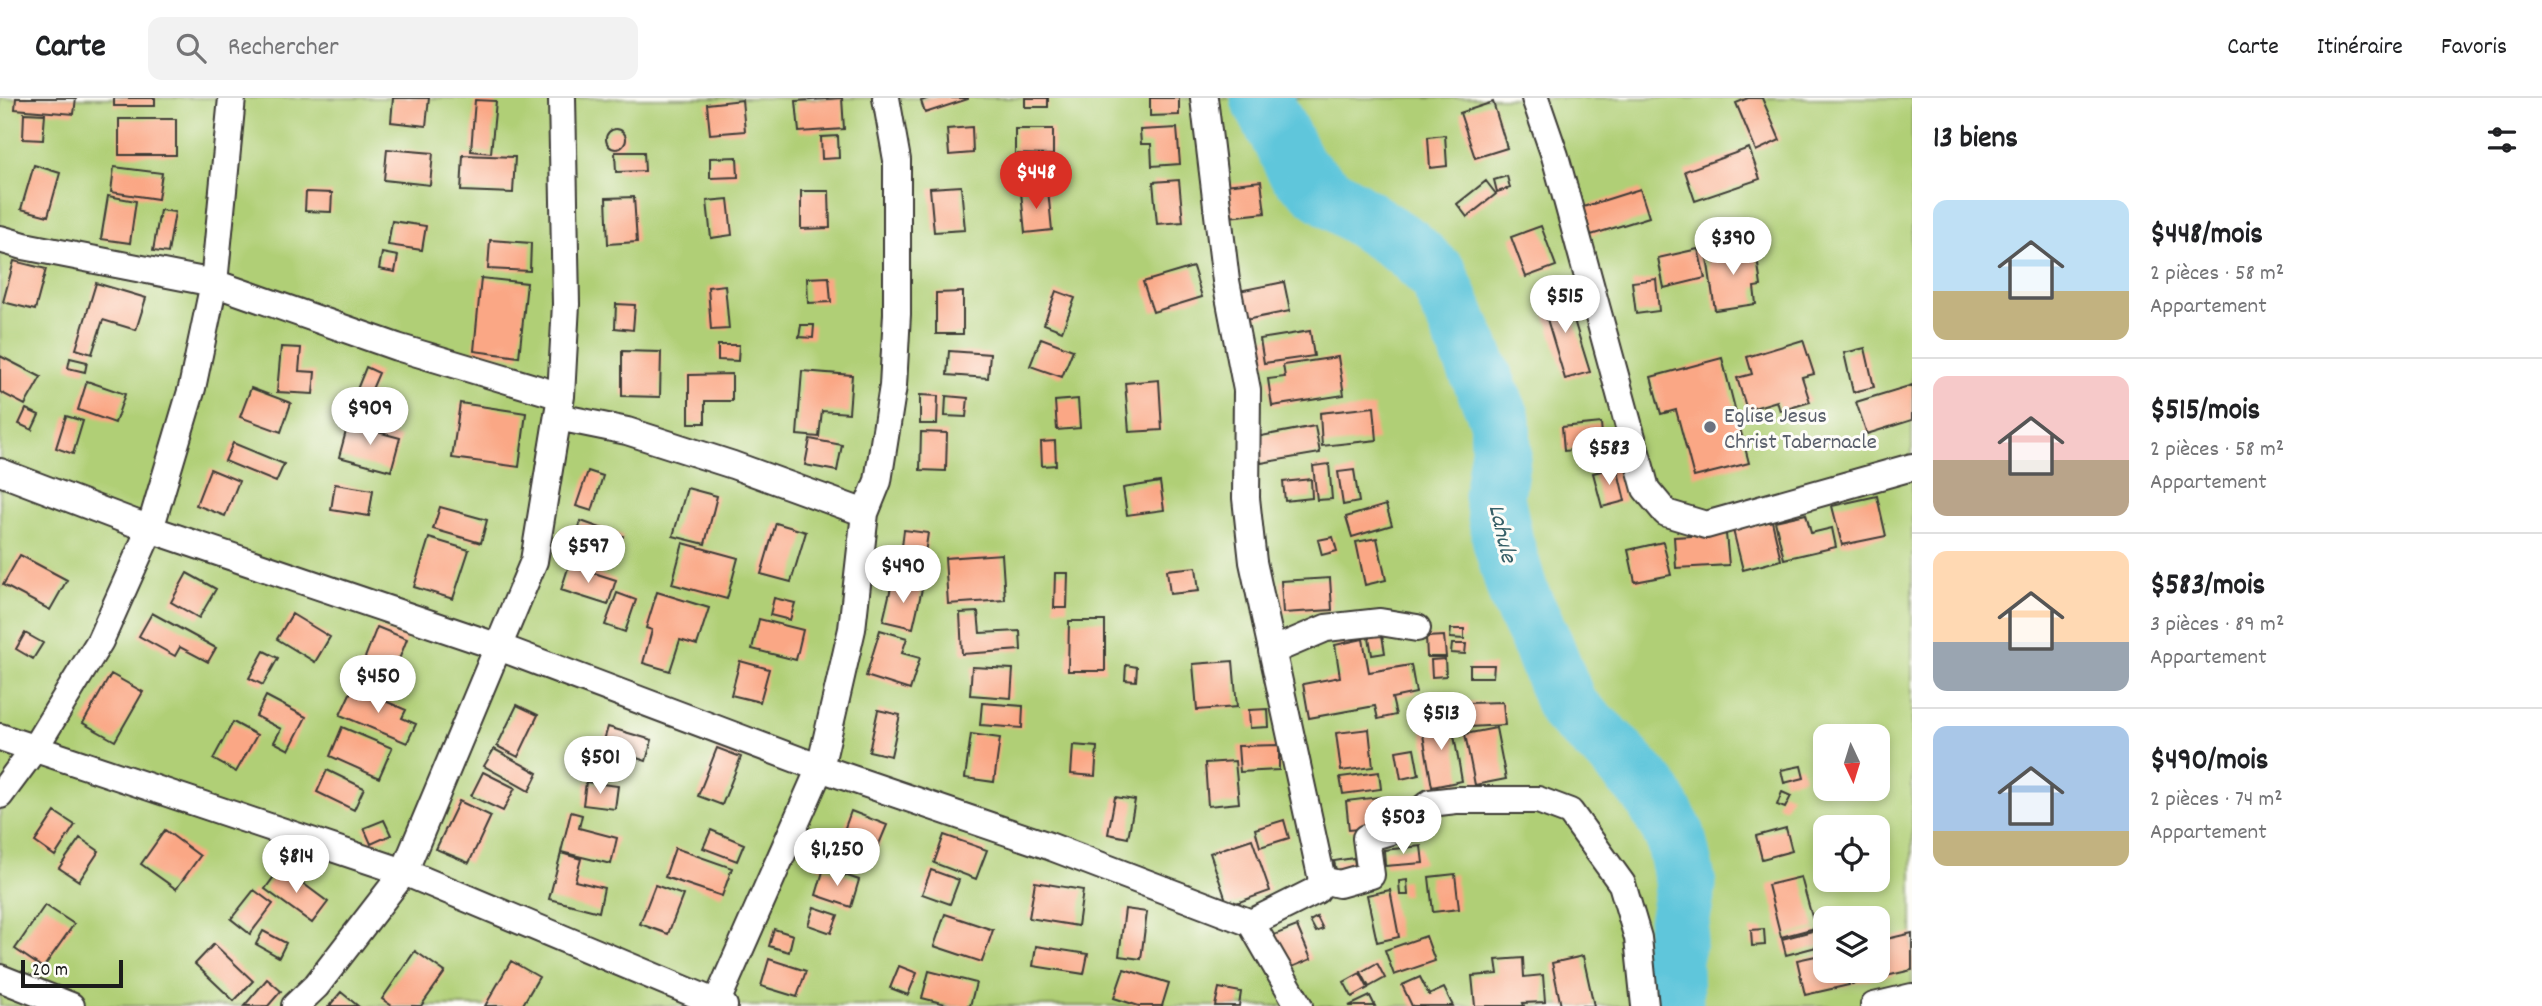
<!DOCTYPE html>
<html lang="fr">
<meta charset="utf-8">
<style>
:root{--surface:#fff;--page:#f2f2f2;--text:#202124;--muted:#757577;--line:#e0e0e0;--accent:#d93025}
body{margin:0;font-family:Dekko,sans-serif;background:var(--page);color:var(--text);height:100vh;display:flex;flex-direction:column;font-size:26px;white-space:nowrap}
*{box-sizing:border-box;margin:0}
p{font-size:23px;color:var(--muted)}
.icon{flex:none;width:38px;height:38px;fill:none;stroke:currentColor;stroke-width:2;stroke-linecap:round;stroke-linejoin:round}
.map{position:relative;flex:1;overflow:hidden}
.drawer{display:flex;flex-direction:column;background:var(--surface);width:630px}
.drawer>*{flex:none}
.needle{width:46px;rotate:176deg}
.tools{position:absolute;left:1813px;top:626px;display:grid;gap:14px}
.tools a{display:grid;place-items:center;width:77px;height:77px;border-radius:14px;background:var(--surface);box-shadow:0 4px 10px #0003;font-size:35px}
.scale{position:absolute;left:21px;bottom:18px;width:102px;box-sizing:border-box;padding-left:7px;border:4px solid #1c1c1c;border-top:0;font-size:19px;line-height:24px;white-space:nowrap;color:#1c1c1c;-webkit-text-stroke:5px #fdfcf7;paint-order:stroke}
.price{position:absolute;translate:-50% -60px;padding:0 16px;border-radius:24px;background:#fff;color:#222;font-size:23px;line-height:46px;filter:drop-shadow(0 2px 4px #0008)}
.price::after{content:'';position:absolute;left:50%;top:42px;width:21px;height:16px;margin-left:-10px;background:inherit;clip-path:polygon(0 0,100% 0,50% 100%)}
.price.current{background:var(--accent);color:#fff}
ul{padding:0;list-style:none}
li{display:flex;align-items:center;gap:21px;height:175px;padding:0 21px}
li+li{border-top:2px solid var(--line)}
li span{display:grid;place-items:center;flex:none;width:196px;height:140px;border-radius:14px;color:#555}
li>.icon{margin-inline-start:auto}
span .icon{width:84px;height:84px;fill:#fffc;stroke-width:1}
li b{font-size:30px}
h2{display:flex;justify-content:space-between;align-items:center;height:84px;padding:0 21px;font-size:30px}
header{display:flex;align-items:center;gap:42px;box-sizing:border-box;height:98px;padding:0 35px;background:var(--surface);border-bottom:2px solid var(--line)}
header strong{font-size:33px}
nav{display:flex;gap:38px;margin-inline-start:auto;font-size:24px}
.search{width:490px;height:63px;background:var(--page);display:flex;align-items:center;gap:18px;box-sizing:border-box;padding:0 24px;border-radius:14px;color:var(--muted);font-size:26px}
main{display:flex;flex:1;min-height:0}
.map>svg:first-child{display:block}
</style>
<header>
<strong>Carte</strong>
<div class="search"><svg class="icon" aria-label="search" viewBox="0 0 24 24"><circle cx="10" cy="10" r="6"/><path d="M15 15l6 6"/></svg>Rechercher</div>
<nav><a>Carte</a><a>Itinéraire</a><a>Favoris</a></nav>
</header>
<main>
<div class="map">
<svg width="1912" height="908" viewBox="0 0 1912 908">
<rect width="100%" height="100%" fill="#fdfcf7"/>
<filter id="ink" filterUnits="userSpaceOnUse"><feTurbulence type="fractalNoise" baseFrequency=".0143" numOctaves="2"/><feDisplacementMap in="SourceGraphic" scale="14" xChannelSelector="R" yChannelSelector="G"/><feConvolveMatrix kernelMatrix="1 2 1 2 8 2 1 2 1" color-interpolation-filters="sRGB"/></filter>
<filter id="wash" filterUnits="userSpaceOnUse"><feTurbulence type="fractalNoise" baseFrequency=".00686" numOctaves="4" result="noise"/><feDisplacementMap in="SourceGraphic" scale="28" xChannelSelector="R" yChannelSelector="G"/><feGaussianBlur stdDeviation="1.57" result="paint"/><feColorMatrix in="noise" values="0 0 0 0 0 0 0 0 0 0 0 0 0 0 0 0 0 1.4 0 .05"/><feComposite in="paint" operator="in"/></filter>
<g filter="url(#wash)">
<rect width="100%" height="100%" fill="#eee7cc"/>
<!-- green -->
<path fill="#b0cf76" stroke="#667649" stroke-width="2" fill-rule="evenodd" d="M0,0H1912V908H0ZM1825,639H1878V691H1825ZM1825,730H1878V782H1825ZM1825,821H1878V873H1825Z"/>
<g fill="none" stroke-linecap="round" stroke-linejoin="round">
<!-- river -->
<path stroke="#5fc6db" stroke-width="61" d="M1261,0L1297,71L1322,93L1407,149L1438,178L1500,321L1501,352L1494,398L1503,444L1519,497L1543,547L1568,610L1610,649L1651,694L1675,737L1686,787L1672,863L1673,908"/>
</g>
<g id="blocks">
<!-- building -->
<path fill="#faa785" d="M16,0H76L74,16L15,11Z
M114,0H155V8H114Z
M393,0H429L426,28L391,24Z
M842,0L844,31L799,34L796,3Z
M929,0H968V1L925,15L921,3Z
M1025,0H1048V9H1025Z
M1150,0H1179V17L1150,18Z
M1748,0H1762L1780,42L1756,53L1736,5Z
M475,2L496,3L491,55L471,53Z
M742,2L745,33L710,36L707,6Z
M1493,4L1507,50L1475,60L1460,15Z
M24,15L45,16L43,42L23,41Z
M119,21H176V57H119Z
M972,29L973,55L949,57L947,31Z
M1177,30L1180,66L1152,68L1151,46H1141L1140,32Z
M606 41a10 10 0 1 1 20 0a10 10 0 1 1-20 0Z
M1015,31H1053V57L1015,56Z
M1445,37L1447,68L1430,70L1428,39Z
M838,38L839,60L822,61L821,39Z
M1749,50L1760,81L1695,103L1685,73Z
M387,51L433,55L430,87L384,82Z
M615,54H644L645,73L616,74Z
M463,57L515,59L513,95L461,93Z
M737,59L738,79L710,80V60Z
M1053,64L1054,77L1032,78L1031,65Z
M34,67L60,75L48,118L21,111Z
M114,69L162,75L158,101L111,94Z
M1507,78L1510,90L1497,94L1494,82Z
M1179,82L1183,124L1157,126L1153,84Z
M1261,83L1265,115L1229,119L1225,87Z
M1486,83L1496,96L1467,119L1457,106Z
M961,88L965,132L934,134L930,90Z
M1640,91L1649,119L1591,137L1583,109Z
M1048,92L1052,132L1025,135L1021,94Z
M801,93H829L830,130L801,131Z
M306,94L332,95L331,114L305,113Z
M108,98L136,103L130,145L101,141Z
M634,99L637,144L608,146L606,100Z
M728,101L732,137L711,140L707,103Z
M160,112L175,114L168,155L153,153Z
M392,123L426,128L422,152L388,147Z
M1541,128L1556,168L1526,179L1511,139Z
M490,142L531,145L530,173L488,171Z
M1743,147L1744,154L1756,152L1761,188L1754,189L1756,206L1715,212L1706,153Z
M1698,151L1705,180L1664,190L1658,160Z
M382,155L398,158L395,174L379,171Z
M14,163L46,171L35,212L3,204Z
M1193,169L1202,199L1153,214L1143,184Z
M829,179L831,204L808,205L807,180Z
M481,180L527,185L519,259L474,253Z
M1656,181L1659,213L1636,216L1632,184Z
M1284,184L1290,213L1245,222L1239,193Z
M96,185L146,200L136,232L103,222L92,256L76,251Z
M725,187L729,231L711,232L708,189Z
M1056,193L1075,200L1062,233L1044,226Z
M1565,193L1590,274L1565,281L1541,201Z
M963,194V236H936V195Z
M616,206L635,207L633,232L615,230Z
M801,227H814L813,240L799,239Z
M1310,233L1314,258L1264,265L1260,241Z
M1041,240L1073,252L1062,279L1030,268Z
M1803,242L1814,276L1802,279L1810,304L1780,313L1777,303L1747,312L1737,280L1752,276L1747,259Z
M718,247H739L738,263L718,262Z
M281,249L301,250L299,273L315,274L313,296L277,294Z
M1865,250L1874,289L1853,294L1844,255Z
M622,253L661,254L660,299L622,298Z
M949,253L990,256L988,280L947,277Z
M0,258L41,279L25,307L0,294Z
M1338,259L1344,297L1272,308L1268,281L1285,279L1283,267Z
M70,260L87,264L85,274L68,270Z
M1722,260L1749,365L1694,379L1676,312L1661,316L1651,279Z
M366,269L379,275L361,317L349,311Z
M802,273L852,277L849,315L822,313L819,339L797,337Z
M732,276V303H705V325H689V277Z
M1159,282L1162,332L1129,334L1125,285Z
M87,283L125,296L115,325L78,312Z
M1912,287V322L1867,336L1856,304Z
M251,290L291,305L281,334L240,319Z
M920,297L938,298L937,326H920Z
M946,298L968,300L966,319L945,318Z
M1078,301L1080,330L1057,332L1055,303Z
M460,305L526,315L519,369L452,360Z
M1374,309L1377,342L1322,348L1320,315Z
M26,311L39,317L32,332L19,326Z
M66,318L83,323L73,356L56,350Z
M1601,325L1603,349L1564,353L1562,329Z
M348,326L400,340L391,373L339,359Z
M1315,328L1320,355L1261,365L1256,339Z
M921,334L947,335L946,373L920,372Z
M810,341L842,347L837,373L805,367Z
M1055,343L1056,367L1042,368L1041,344Z
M233,345L284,366L276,384L225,363Z
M1329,366L1332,401L1317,402L1313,368Z
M1617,369L1625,403L1602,409L1593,375Z
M210,371L239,383L225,418L196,407Z
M1354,372L1359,404L1343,407L1338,374Z
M588,373L603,378L592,413L576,408Z
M1311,381L1312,400L1285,403L1283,384Z
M1160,384L1164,412L1127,417L1123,390Z
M335,386L373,392L369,418L331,412Z
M687,390L717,398L705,446L673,438Z
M1877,398L1886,438L1842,447L1832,408Z
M1386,407L1392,427L1352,439L1346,419Z
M440,409L487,422L481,445L433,431Z
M1806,416L1811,435L1832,430L1836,449L1784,461L1775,423Z
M581,423L623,438L612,467L571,453Z
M1772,423L1781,462L1743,472L1733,432Z
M776,425L806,434L791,484L761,476Z
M904,432L928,435L922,476L899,473Z
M1726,436L1729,467L1676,470L1674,439Z
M1333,439L1337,453L1322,457L1318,442Z
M429,440L469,452L453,501L414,489Z
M1377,440L1386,482L1365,487L1356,444Z
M1663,444L1671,477L1635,484L1628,452Z
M683,445L738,460L727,501L672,486Z
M1002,456L1005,502L948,506L945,460Z
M20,457L67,482L50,512L3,487Z
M569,467L616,482L608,507L561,492Z
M1196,469L1199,493L1170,496L1167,472Z
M187,475L216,491L199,520L171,504Z
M1055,475H1068L1067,510H1054Z
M1330,480L1332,512L1283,515L1281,483Z
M892,485L922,491L913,530L883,523Z
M657,494L709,510L697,547L680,542L670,573L643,565L652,532L646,530Z
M617,495L636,502L625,534L605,527Z
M774,500L795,505L790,522L770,517Z
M978,514L980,535L1020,533L1021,552L962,556L960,515Z
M152,515L216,550L208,564L180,549L175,558L139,538Z
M292,516L330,539L315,564L277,541Z
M759,521L803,532L796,562L752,551Z
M1069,523H1105V573H1068Z
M377,529L407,541L387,592L357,580Z
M1381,531L1385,555L1372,557L1368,533Z
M1451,531H1464V541L1450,540Z
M880,532L907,540L902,555L920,560L910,592L866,578Z
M25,535L43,545L33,561L16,551Z
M1444,538L1446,559H1427L1426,539Z
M1363,541L1369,574L1411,567L1416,595L1392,600L1396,617L1378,621L1375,608L1309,620L1303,586L1340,579L1335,547Z
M1452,546H1466L1465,556L1451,555Z
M264,553L278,560L263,587L249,580Z
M1445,561L1446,578L1432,579L1431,562Z
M740,563L769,571L760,604L731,597Z
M1233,563L1237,609L1197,612L1193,566Z
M1126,567L1137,569L1136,583L1125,582Z
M1470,567H1494L1493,579H1470Z
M972,569L1013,571L1011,600L970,597Z
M111,576L143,594L115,643L83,625Z
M353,589L406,612L402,620L416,626L407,645L340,617Z
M266,598L306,619L289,652L274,644L281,631L256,618Z
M1503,604L1505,627L1469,629L1468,605Z
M982,605L1023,608L1022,630L980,627Z
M517,607L538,617L518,659L497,648Z
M1268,611L1269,629L1250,630L1249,612Z
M878,612L900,617L891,658L869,653Z
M1451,620L1462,683L1432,689L1421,625Z
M233,624L257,637L236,674L213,661Z
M342,629L392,650L379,680L330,658Z
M608,629L652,642L646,663L602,649Z
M1496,630L1506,681L1475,687L1465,636Z
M1369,631L1373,669L1341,673L1336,635Z
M971,636L1000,640L994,684L965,680Z
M1073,647L1097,649L1095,678L1071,676Z
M1279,647V672L1240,674L1238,648Z
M717,650L741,659L722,707L698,698Z
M1414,650L1419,677L1401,681L1396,653Z
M494,651L538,675L529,693L484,668Z
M588,656L607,661L603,677L584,672Z
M1235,663L1239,705L1208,708L1205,665Z
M1801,668L1804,680L1784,685L1781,672Z
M327,672L364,690L354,712L317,694Z
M483,674L515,690L503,713L471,698Z
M1379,674L1381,691L1343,696L1340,679Z
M586,684L618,688L615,711L583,707Z
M1782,694L1791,698L1785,710L1777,707Z
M1115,699L1135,702L1128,740L1108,736Z
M1379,699L1383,728L1349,732L1346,703Z
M459,703L491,718L469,765L436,751Z
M851,713L887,727L877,751L842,738Z
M55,714L75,727L55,758L35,744Z
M571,714L582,717L579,730L617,740L611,766L561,754Z
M384,722L391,737L371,746L364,730Z
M1284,722L1289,740L1260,749L1255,731Z
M1786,730L1792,753L1762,761L1756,738Z
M165,732L200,758L176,791L141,766Z
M711,732L744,746L737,763L703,750Z
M944,737L987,752L976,781L934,765Z
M80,740L99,753L79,783L59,770Z
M1252,741L1270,793L1228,808L1210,755Z
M1421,748L1423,765L1385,768L1384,752Z
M675,750L732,770L722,798L665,779Z
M820,754L829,761L822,771L813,764Z
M561,755L581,761L575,783L604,790L599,814L549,801Z
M1354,760L1356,773L1337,777L1334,763Z
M281,769L328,804L312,825L265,791Z
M824,770L859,782L851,809L816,797Z
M931,772L959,782L950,806L922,796Z
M1455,776L1459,811L1433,814L1429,779Z
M1801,779L1815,830L1781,839L1768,787Z
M1407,782L1408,797H1400L1399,783Z
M1035,784L1083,792L1078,828L1029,820Z
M655,787L683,797L668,836L640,826Z
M254,792L273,806L250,836L231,821Z
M1390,792L1399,839L1377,844L1367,797Z
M45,807L74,826L43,870L15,851Z
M814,809L838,817L831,835L808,827Z
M1125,811L1147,814L1141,861L1119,858Z
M945,816L993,832L982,864L934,848Z
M1317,819L1323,831L1316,834L1310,823Z
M1297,828L1311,861L1285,872L1271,838Z
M774,831L793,837L789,854L769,848Z
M1764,831L1765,847L1752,848L1751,832Z
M1816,832L1820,848L1786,857L1782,841Z
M263,833L286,845L279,859L256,846Z
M1912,835V872L1852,886L1849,873H1878V843Z
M1426,838L1435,863L1394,877L1385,852Z
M214,846L253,883L234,903L195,866Z
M1036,848L1088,856L1084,876L1033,868Z
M415,853L445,874L421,908H392L382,901Z
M1825,856V873H1846L1849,887L1805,897L1797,862Z
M1583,858L1594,908H1561L1552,865Z
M1523,860L1524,879L1543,877L1545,904L1523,905L1524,908H1475L1472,878L1498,876L1496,862Z
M769,861L806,873L797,899L761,888Z
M511,863L539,879L522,908H485Z
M1377,865L1385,880L1369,889L1361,874Z
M899,868L917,875L908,897L890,890Z
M1124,871L1169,885L1162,908H1139L1114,900Z
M929,873L976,885L970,908H953L922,900Z
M1360,875L1368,890L1352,899L1344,884Z
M1420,879L1429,897L1444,890L1453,908H1412L1402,887Z
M267,881L281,893L268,908H244Z
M1219,890L1241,894L1239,908H1215Z
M341,894L358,908H329Z
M1370,898L1375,908H1349Z"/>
</g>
</g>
<g filter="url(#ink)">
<use href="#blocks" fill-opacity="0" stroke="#3c3a36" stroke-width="2"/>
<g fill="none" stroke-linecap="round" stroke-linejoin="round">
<!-- minor casing -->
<g stroke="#3c3a36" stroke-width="30">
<path id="minor" d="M1204,0L1226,183L1247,292L1246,400L1253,464L1322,782L1317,792L1251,825
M1535,0L1555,58L1646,391L1666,415L1706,427L1912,369
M0,141L24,148L214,185L397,249L561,298
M558,319L627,333L733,367L865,415
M0,374L150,431L499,549L820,670L1049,748L1251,825L1299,908
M1272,553L1326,530L1380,524L1417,530
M0,639L404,774L724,908
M0,697L34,651L100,543L150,431L192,290L214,185L232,0
M1322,782L1339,786L1371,777L1366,740L1398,731L1430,705L1456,702H1538L1570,714L1622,786L1638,840L1645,908
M0,880L71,908
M295,908L316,888L404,774L534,463L561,298L566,206L562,0
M715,908L820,670L852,531L865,415L878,383L893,288L897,216V62L886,0
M1874,908L1912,899"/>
</g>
<!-- minor -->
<use href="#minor" stroke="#fff" stroke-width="26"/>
</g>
</g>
<!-- markers -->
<circle fill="#6b7280" stroke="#fdfcf7" stroke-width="2.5" cx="1710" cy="329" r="7"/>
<g text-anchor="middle" stroke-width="6" stroke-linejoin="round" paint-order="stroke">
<!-- worship labels -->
<g font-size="23" fill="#5b616d" stroke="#fdfcf7" text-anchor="start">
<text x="1724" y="324">Eglise Jesus<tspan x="1724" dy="26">Christ Tabernacle</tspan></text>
</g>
<!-- water labels -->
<g font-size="24" font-style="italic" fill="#376068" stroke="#fdfcf7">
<text transform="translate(1504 435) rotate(77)" y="8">Lahule</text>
</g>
</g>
</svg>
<div class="tools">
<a><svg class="needle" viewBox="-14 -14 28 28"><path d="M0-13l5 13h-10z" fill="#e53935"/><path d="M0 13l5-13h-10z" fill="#757577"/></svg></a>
<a><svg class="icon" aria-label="locate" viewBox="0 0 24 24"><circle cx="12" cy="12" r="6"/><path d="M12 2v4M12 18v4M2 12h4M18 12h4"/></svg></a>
<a><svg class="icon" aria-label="layers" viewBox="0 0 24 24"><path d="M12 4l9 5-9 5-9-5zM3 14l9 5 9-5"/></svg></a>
</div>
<div class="scale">20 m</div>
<b class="price current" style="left:1036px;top:113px">$448</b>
<b class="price" style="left:1733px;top:179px">$390</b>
<b class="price" style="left:1565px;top:237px">$515</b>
<b class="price" style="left:370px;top:349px">$909</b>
<b class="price" style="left:1609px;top:389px">$583</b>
<b class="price" style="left:588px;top:487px">$597</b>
<b class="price" style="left:903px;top:507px">$490</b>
<b class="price" style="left:378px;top:617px">$450</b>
<b class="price" style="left:1441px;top:654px">$513</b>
<b class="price" style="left:600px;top:698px">$501</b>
<b class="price" style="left:1403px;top:758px">$503</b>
<b class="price" style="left:837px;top:790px">$1,250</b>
<b class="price" style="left:296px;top:797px">$814</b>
</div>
<section class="drawer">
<h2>13 biens<svg class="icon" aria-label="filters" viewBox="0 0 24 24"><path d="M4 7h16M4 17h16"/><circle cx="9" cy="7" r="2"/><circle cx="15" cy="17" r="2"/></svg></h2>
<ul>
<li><span style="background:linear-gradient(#bfe0f5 65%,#c2b280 0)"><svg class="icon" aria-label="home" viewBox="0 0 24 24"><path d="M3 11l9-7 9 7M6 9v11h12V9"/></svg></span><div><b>$448/mois</b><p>2 pièces · 58 m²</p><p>Appartement</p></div></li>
<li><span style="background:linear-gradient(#f6c9c9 60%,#b9a48a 0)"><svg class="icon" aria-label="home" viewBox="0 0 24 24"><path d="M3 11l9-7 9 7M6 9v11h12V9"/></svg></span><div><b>$515/mois</b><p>2 pièces · 58 m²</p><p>Appartement</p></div></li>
<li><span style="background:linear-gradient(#ffd9b3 65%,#9aa5b1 0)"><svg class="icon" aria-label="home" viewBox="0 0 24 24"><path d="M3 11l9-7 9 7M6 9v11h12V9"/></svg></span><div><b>$583/mois</b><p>3 pièces · 89 m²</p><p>Appartement</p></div></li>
<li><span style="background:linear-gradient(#a9c7e8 75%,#c2b280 0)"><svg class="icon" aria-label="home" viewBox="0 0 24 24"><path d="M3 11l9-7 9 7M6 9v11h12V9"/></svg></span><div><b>$490/mois</b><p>2 pièces · 74 m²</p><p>Appartement</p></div></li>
</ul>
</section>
</main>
